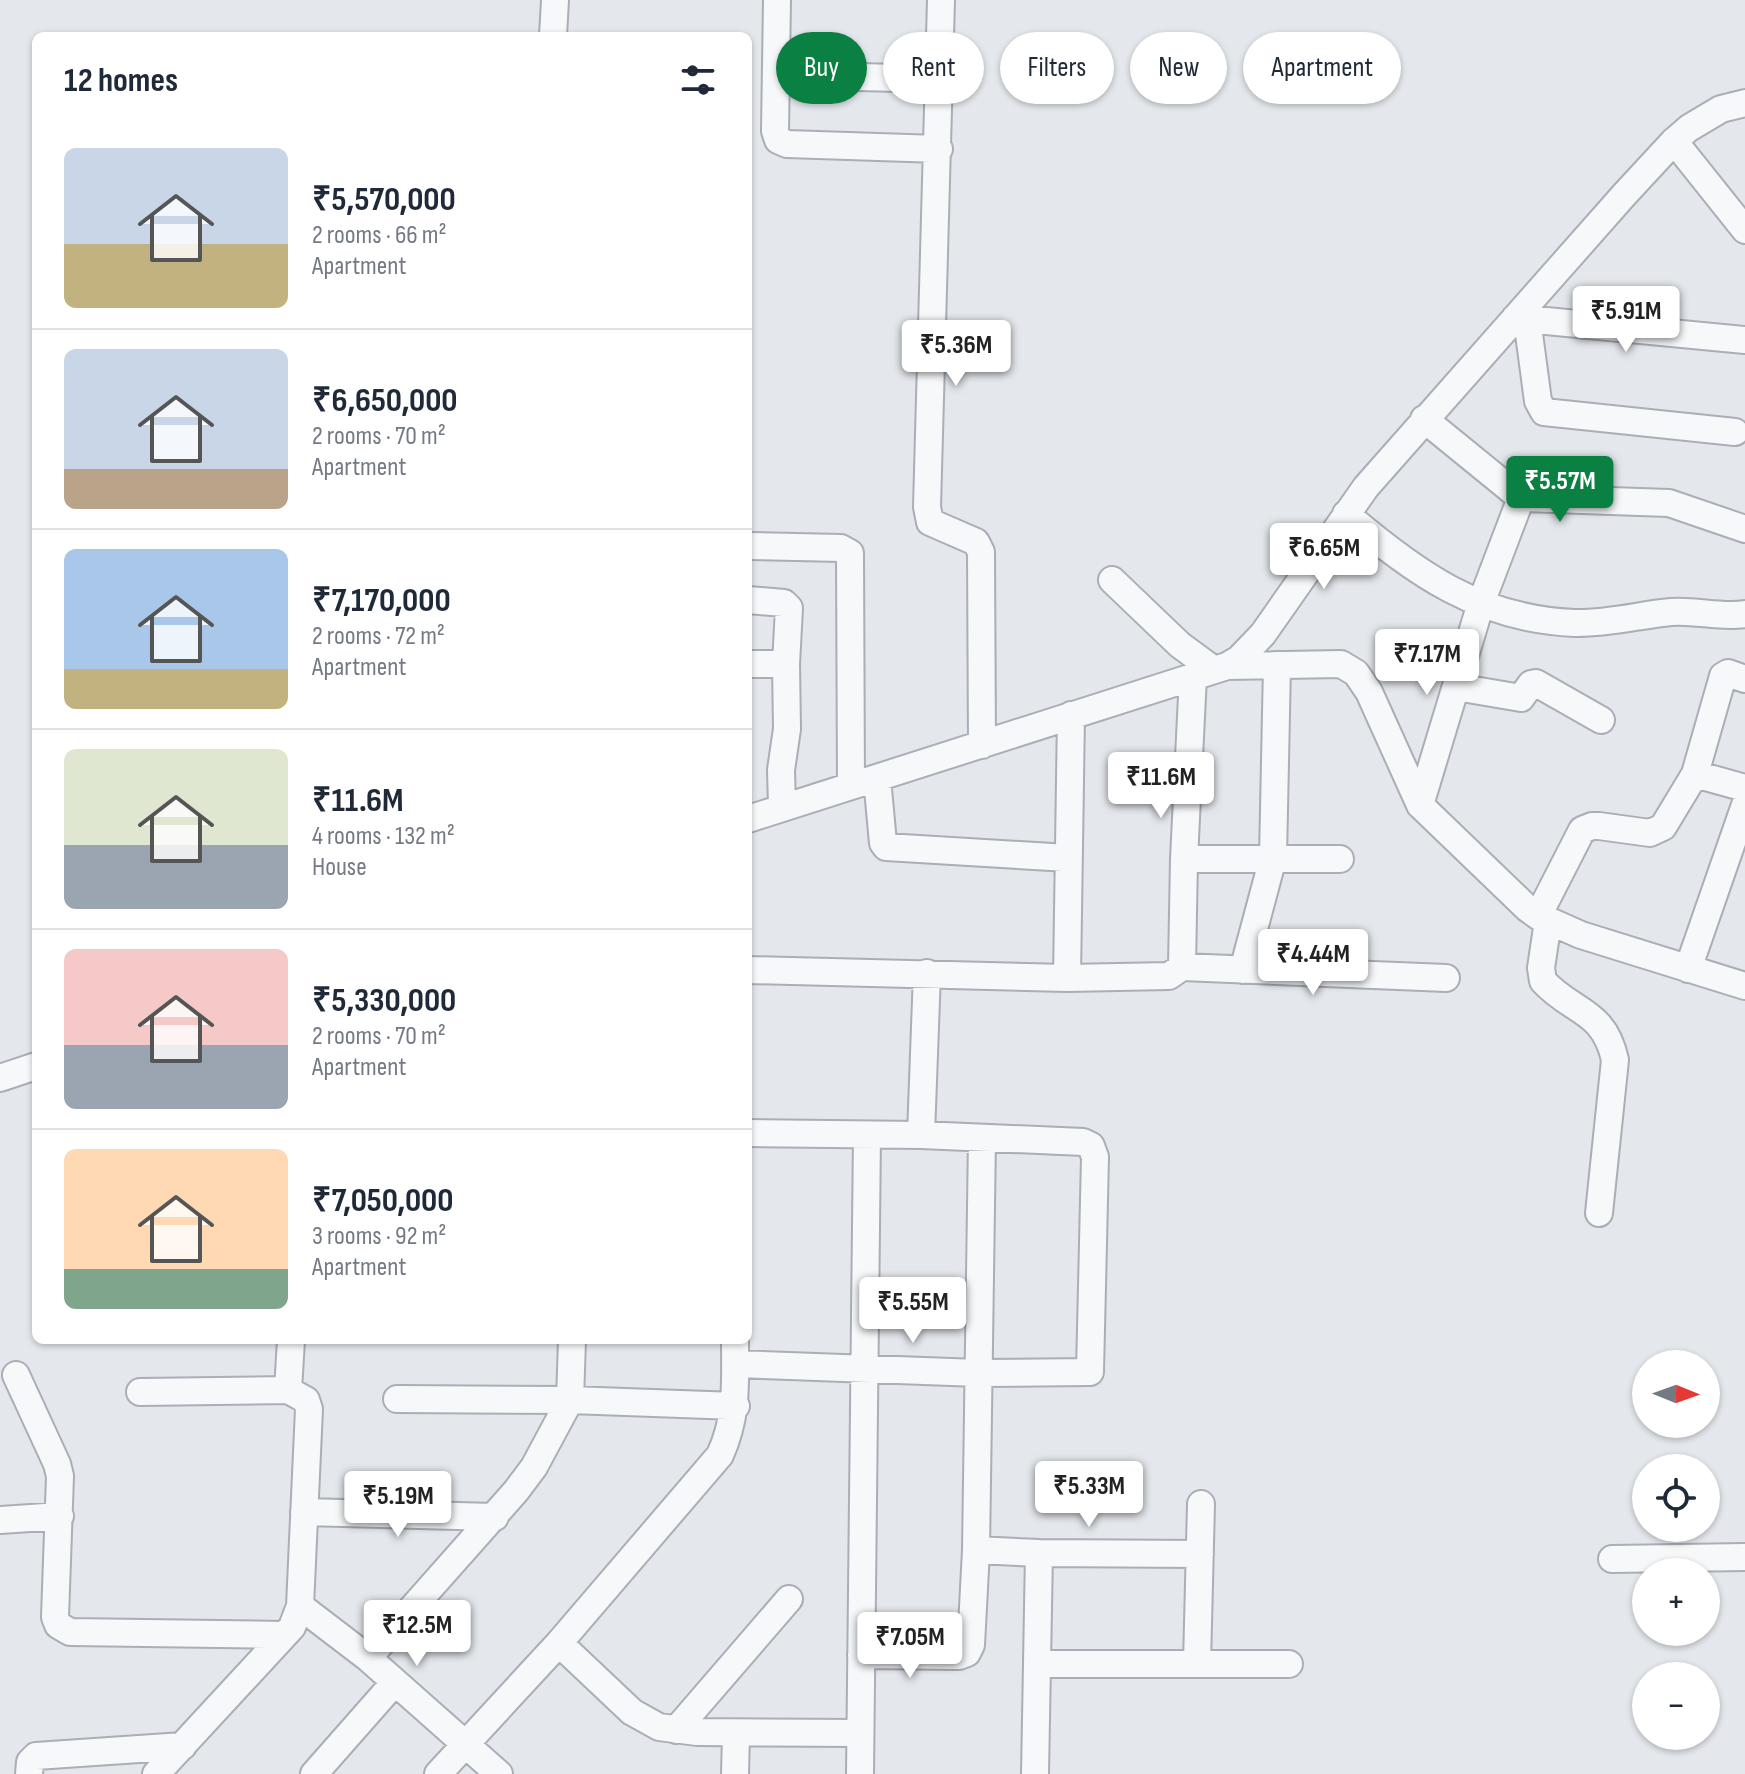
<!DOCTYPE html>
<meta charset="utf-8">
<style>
:root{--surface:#fff;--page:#f6f6f7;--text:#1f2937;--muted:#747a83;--line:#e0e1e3;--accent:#0b8043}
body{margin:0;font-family:"Sofia Sans Condensed",sans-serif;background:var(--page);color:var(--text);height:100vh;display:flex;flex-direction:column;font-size:30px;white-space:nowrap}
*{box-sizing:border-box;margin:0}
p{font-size:26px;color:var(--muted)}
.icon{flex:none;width:44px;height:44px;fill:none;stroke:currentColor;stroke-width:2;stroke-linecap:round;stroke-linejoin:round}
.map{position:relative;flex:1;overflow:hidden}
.drawer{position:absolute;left:32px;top:32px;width:720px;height:1312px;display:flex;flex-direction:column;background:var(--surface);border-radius:12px;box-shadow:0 2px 6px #0004}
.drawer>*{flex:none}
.hud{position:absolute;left:776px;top:32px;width:760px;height:72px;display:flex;gap:16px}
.needle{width:52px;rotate:91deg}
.fabs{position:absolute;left:1632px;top:1350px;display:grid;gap:16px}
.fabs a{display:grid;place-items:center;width:88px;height:88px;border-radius:50%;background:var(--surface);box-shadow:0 2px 6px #0004;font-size:40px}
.price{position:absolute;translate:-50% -68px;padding:0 18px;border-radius:8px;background:#fff;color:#222;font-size:26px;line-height:52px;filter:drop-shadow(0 2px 4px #0008)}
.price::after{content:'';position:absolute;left:50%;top:48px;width:24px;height:18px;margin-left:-12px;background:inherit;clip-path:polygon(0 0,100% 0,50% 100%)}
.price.active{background:var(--accent);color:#fff}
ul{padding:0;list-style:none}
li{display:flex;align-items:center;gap:24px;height:200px;padding:0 32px}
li+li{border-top:2px solid var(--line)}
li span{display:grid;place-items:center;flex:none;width:224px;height:160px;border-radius:12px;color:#555}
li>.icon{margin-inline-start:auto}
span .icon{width:96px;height:96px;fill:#fffc;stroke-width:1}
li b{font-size:34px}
h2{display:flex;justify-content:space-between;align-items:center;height:96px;padding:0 32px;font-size:34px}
.pill{padding:0 28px;border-radius:36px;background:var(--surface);box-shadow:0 2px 6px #0004;font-size:28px;line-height:72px}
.pill.active{background:var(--accent);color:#fff}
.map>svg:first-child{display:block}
</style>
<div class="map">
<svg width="1745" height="1774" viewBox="0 0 1745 1774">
<rect width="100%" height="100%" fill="#e4e7ec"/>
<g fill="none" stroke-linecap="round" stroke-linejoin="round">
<!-- minor casing -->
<g stroke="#a9aeb7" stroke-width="30">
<path id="minor" d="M777,0L775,131L778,140L787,144L939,149
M941,0L927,507L930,522L976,542L981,552L982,745
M553,36L555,0
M776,75L940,79
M1674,141L1745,230
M1515,318L1745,340
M1527,319L1538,401L1544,412L1735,432
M1424,419L1521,498L1669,503L1745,529
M1346,514C1415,573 1479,619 1574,623C1607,624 1639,615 1671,612C1696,610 1721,618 1745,614
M748,546L841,548L850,553L851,785
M1112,580L1180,645L1214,670
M748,600L784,603L789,608L786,664L787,729L781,770L782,806
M748,664H786
M1227,666L1341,664L1356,673L1369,692L1420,805L1527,908L1538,916L1581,935L1745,986
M1456,687L1521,698L1531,684L1536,683L1601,720
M1695,774L1745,788
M877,778L883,843L886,847L1068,858
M1420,805L1481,603L1521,498
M748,819L1227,666L1239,659L1263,634L1366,487L1624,195L1674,141L1689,128L1721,109L1745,103
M1184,859H1340
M1538,916L1582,830L1592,826H1599L1650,833L1663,827L1695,774L1723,676L1728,673L1745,679
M1548,921L1541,968L1543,981C1572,1013 1604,1009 1615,1060L1599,1213
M1182,967L1184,859L1193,676
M1688,969L1745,805
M748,970L1067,978L1169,976L1182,967L1446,978
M1243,970L1273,858L1277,665
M1067,978L1071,715
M0,1078L36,1066
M921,1135L927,973
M735,1364L978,1373L1090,1372L1095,1157L1091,1146L1083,1142L921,1135L748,1133
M16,1375L57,1464L60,1476L55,1617L58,1625L70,1632L284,1635
M288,1390L291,1340
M140,1392L288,1390L306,1400L309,1409L300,1606L292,1627L156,1774
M397,1399L570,1400L572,1340
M304,1512L495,1517
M0,1520L60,1516
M976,1550L1039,1553L1200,1554
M1612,1559L1745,1557
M300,1606L368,1658L499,1774
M559,1643L632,1712L659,1727L697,1732L860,1733
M861,1655L959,1656L967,1653L971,1645L976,1550L982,1138
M368,1658L516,1491L534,1467L570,1400L736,1406
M1037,1664H1289
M1197,1664L1201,1504
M676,1730L789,1599
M29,1774L30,1762L36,1756L183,1746
M314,1774L395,1682
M438,1774L559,1643L720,1455C738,1415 735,1383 735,1340
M735,1774L736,1733
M860,1774L867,1135
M1035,1774L1039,1553"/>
</g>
<!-- minor -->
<use href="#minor" stroke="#f7f8fa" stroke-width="26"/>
</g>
</svg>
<div class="fabs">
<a><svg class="needle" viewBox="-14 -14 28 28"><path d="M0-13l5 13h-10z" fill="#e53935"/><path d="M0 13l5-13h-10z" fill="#747a83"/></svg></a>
<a><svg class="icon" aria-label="locate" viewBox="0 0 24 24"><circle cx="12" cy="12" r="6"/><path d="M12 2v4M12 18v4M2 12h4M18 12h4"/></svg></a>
<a>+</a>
<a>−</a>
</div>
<b class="price" style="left:1626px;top:354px">₹5.91M</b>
<b class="price" style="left:956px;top:388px">₹5.36M</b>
<b class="price active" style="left:1560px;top:524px">₹5.57M</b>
<b class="price" style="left:1324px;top:591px">₹6.65M</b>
<b class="price" style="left:1427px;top:697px">₹7.17M</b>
<b class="price" style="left:1161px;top:820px">₹11.6M</b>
<b class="price" style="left:1313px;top:997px">₹4.44M</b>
<b class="price" style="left:913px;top:1345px">₹5.55M</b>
<b class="price" style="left:1089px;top:1529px">₹5.33M</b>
<b class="price" style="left:398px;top:1539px">₹5.19M</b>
<b class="price" style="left:417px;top:1668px">₹12.5M</b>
<b class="price" style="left:910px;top:1680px">₹7.05M</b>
<div class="hud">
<a class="pill active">Buy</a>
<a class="pill">Rent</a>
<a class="pill">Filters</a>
<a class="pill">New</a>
<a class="pill">Apartment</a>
</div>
<section class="drawer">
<h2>12 homes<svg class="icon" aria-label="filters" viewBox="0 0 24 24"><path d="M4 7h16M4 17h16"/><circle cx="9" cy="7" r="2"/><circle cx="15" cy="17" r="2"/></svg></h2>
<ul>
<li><span style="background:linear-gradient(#c9d6e8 60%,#c2b280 0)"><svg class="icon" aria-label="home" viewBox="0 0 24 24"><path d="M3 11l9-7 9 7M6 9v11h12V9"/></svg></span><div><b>₹5,570,000</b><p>2 rooms · 66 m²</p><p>Apartment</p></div></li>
<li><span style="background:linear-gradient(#c9d6e8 75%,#b9a48a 0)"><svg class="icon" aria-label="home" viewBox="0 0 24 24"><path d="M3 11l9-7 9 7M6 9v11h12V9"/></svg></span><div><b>₹6,650,000</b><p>2 rooms · 70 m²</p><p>Apartment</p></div></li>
<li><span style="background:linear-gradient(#a9c7e8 75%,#c2b280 0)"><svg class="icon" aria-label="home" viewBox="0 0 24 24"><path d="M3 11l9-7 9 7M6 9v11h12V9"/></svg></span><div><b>₹7,170,000</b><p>2 rooms · 72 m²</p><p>Apartment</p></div></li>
<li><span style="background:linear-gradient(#dfe7d0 60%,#9aa5b1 0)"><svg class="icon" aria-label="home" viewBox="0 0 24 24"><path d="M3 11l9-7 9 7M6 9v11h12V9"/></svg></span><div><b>₹11.6M</b><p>4 rooms · 132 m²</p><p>House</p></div></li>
<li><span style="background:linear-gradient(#f6c9c9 60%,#9aa5b1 0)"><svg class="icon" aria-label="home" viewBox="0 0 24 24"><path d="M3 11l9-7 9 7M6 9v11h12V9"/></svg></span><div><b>₹5,330,000</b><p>2 rooms · 70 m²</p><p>Apartment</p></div></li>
<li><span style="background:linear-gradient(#ffd9b3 75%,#7fa58c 0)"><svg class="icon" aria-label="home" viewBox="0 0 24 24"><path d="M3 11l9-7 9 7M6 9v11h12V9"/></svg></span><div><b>₹7,050,000</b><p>3 rooms · 92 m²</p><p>Apartment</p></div></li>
</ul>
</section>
</div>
